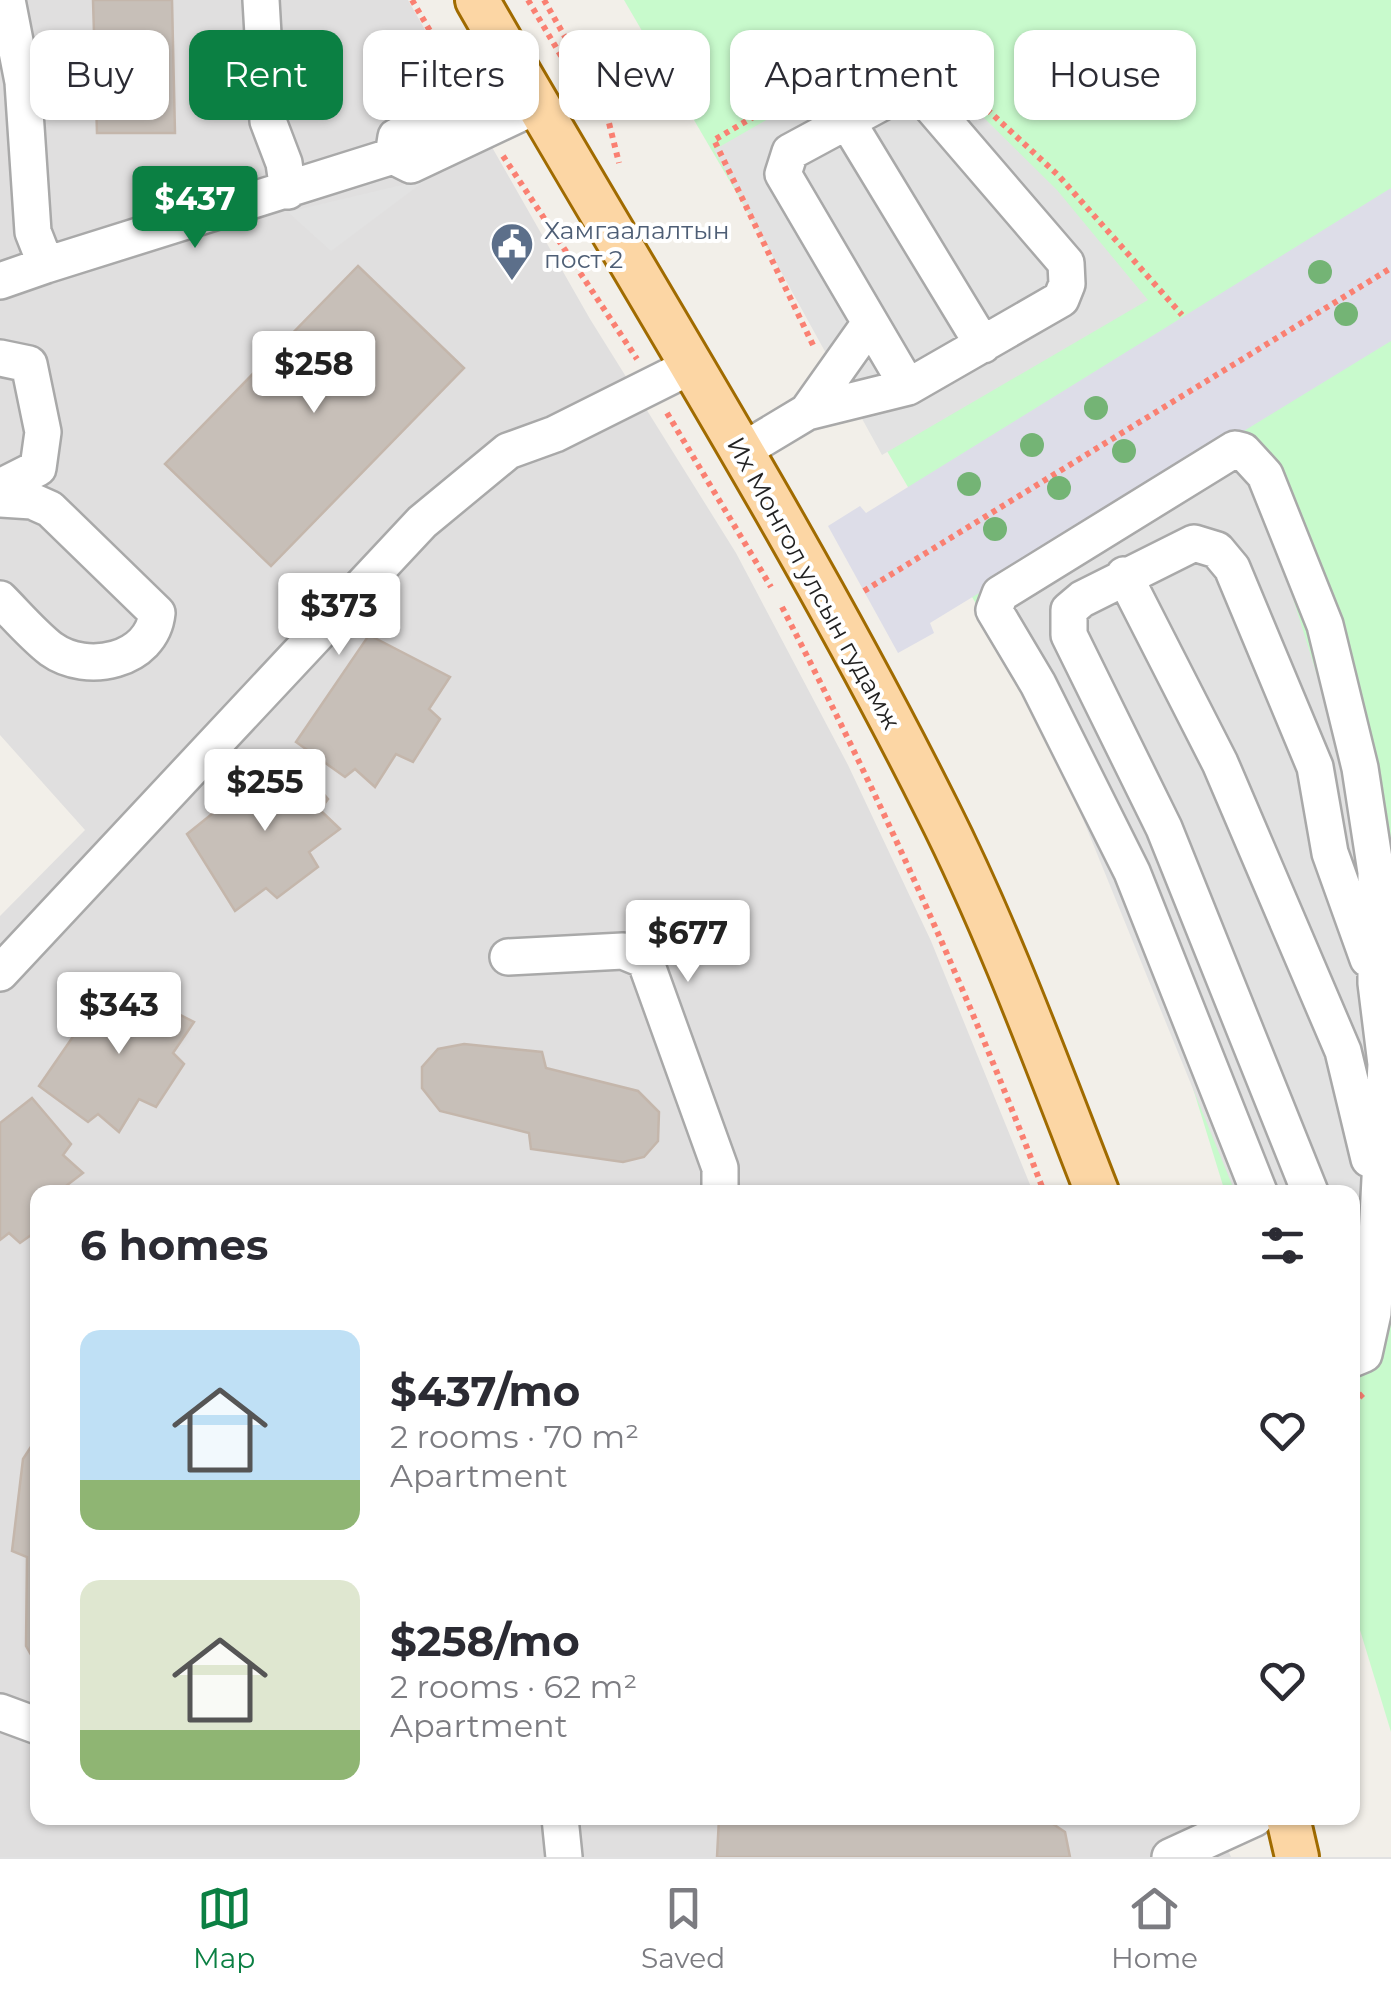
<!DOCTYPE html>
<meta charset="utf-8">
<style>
:root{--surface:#fff;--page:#f2f2f3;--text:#2b2b33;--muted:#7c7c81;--line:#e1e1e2;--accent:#0b8043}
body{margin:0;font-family:Montserrat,sans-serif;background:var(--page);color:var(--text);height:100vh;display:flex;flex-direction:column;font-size:38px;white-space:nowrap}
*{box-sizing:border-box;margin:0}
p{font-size:32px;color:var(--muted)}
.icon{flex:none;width:55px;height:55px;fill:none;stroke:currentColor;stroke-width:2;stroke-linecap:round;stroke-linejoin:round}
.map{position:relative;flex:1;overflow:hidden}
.panel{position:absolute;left:30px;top:1185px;width:1330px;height:640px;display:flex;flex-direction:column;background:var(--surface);border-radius:20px;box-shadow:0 2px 8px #0004}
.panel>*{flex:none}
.guide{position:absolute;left:30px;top:30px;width:1332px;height:90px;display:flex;gap:20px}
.price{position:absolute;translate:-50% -85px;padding:0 22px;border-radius:10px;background:#fff;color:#222;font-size:32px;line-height:65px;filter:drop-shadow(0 2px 5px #0008)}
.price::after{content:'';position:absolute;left:50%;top:60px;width:30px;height:22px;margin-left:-15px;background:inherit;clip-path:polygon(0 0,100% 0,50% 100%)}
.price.active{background:var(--accent);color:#fff}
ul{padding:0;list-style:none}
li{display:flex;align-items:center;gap:30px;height:250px;padding:0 50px}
li span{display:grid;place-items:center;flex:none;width:280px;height:200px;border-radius:20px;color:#555}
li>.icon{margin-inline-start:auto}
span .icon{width:120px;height:120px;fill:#fffc;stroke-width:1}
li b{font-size:42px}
h2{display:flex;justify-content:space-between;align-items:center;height:120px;padding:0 50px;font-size:42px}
.chip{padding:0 35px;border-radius:20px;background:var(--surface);box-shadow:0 2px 8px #0004;font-size:35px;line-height:90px}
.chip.active{background:var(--accent);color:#fff}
.tabs{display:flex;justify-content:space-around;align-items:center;height:140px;border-top:2px solid var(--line);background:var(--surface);font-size:28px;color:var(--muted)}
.tabs a{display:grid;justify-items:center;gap:5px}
.tabs .active{color:var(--accent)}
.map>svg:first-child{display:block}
</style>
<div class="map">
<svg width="1391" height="1857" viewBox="0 0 1391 1857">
<rect width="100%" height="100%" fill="#f2efe9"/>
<!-- residential -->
<path fill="#e0dfdf" d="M0,0H408L590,319L736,553L848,765L931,941L1033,1192H38V1818H1214L1231,1857H0V916L85,830L0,735Z"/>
<!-- park -->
<path fill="#c8facc" d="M624,0H1391V1732L1353,1607L1352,1192H1225L1119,849Z"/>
<!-- parking -->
<path fill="#e2e2e2" d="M897,45L972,106L1057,190L1148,300L882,455L714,150Z
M427,179L331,251L288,212Z
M1236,454L1291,592L1327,707L1358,846L1382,1226L1353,1252L1352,1192H1235L996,606Z"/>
<!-- plaza -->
<path fill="#dddde8" d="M1391,188V341L930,623L934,633L898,653L828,526L860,506L866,513Z"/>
<!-- building -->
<path fill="#c7bfb8" stroke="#c4b6ab" stroke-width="2.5" d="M93,0H172L175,133H97Z
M358,266L464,368L271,566L165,464Z
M369,635L450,677L429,709L440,719L413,762L396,754L375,787L355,769L345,777L296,742Z
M288,753L328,799L320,810L340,829L309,852L318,867L277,898L266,888L235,911L187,834Z
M112,980L194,1022L173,1053L184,1064L156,1107L139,1099L119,1132L98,1114L88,1122L39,1086Z
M464,1044L542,1052L546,1068L638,1091L659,1112L658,1141L644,1157L623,1162L531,1149L529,1133L440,1111L422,1088V1067L438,1049Z
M32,1098L71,1144L63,1155L83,1173L58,1192H38V1230L20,1243L9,1233L0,1240V1123Z
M38,1436V1667L26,1646L27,1557L12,1551L23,1459Z
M719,1818H1044L1065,1832L1070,1857H717Z"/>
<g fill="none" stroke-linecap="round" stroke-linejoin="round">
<!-- minor casing -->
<g stroke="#a9a9a9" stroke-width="40">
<path id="minor" d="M261,0L268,121L284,163L288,191
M903,91L925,99L1066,263L1067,284L1061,299L908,387L783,174L790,152Z
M847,121L983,345
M393,156L396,137L520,75
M46,265L393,156L411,165L538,105
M0,281L46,265L33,232L23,82L7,0
M0,358L29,364L43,432L38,468L0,487
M807,412L908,387
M742,451L807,412L870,323
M0,499L32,501L50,509L157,613C152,661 87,675 51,649C33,635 16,615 0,599
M1124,575L1220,763L1343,1051L1369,1159
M508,957L623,951L645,960L720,1168V1192
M0,973L422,522L508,451L555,434L693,365
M1259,1192L1132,872L1038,684L994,610L1000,594L1235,449L1243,451L1265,475L1325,625L1360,768L1376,872V983L1386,1064L1373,1313L1364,1354L1352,1359
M1310,1192L1164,828L1069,635V610L1082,599L1194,543L1217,550L1232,568L1315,767L1330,853L1368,959
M0,1712L38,1726
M560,1818L564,1857
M1170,1857L1255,1818"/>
</g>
<!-- major casing -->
<g stroke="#a06b00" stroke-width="48">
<path id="major" d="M477,0C631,269 798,531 937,809C999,932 1047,1064 1097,1192
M1288,1818L1297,1857"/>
</g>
<!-- path -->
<path stroke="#fa8072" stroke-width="6" stroke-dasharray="5 5" stroke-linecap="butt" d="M412,0L454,72
M528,0L586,98L592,117
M544,0L605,107L619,163
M965,89L1059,176L1182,315
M503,156L637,359
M813,345L714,140L894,35L927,60
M667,413L771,587
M864,591L1391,268
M782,607C880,797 968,992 1044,1192
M1352,1404L1366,1391"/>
<!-- minor -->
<use href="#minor" stroke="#fff" stroke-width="35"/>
<!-- major -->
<use href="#major" stroke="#fcd6a4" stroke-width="42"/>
</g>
<!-- trees -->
<g fill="#74b475">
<circle cx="1320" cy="272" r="12"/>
<circle cx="1346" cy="314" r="12"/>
<circle cx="1096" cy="408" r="12"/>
<circle cx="1032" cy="445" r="12"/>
<circle cx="1124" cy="451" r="12"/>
<circle cx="969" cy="484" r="12"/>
<circle cx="1059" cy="488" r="12"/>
<circle cx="995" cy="529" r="12"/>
</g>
<!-- icons -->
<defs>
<g id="civic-pin" transform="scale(2.25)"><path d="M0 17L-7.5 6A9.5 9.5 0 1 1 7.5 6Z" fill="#5c6f8a" stroke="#fff"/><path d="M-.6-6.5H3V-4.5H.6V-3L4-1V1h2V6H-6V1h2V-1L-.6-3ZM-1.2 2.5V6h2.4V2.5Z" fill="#fff"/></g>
</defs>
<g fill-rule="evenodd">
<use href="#civic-pin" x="512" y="244"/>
</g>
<g text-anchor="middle" stroke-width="8" stroke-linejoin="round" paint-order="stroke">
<!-- service labels -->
<g font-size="25" fill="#4e5e75" stroke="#fff" text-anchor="start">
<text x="544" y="239">Хамгаалалтын<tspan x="544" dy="29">пост 2</tspan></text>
</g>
<!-- street labels -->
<g font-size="25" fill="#222" stroke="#fff">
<text transform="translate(814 583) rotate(61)" y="9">Их Монгол улсын гудамж</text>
</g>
</g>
</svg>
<b class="price active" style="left:195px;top:251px">$437</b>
<b class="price" style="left:314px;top:416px">$258</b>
<b class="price" style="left:339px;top:658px">$373</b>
<b class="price" style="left:265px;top:834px">$255</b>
<b class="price" style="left:688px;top:985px">$677</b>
<b class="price" style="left:119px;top:1057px">$343</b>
<div class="guide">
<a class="chip">Buy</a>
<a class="chip active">Rent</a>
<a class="chip">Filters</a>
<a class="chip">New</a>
<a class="chip">Apartment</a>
<a class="chip">House</a>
</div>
<section class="panel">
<h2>6 homes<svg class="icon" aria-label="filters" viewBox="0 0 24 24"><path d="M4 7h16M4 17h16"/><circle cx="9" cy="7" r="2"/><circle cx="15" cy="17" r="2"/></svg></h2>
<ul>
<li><span style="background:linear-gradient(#bfe0f5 75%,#8fb573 0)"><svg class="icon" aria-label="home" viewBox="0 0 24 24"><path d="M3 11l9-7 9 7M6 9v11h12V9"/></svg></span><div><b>$437/mo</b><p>2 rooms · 70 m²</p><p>Apartment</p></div><svg class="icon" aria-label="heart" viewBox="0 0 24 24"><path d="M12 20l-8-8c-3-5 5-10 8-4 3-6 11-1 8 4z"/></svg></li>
<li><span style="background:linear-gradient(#dfe7d0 75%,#8fb573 0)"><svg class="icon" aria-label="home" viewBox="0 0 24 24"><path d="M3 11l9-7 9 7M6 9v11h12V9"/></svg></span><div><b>$258/mo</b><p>2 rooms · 62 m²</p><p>Apartment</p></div><svg class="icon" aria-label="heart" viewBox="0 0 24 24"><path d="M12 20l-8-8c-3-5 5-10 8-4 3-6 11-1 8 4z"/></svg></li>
</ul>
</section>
</div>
<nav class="tabs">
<a class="active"><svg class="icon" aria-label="map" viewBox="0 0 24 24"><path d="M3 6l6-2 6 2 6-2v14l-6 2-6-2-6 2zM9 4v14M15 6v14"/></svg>Map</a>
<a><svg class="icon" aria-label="saved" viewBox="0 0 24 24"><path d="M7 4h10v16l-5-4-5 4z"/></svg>Saved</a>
<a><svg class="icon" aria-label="home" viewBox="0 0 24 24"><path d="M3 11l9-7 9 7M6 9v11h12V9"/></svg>Home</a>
</nav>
